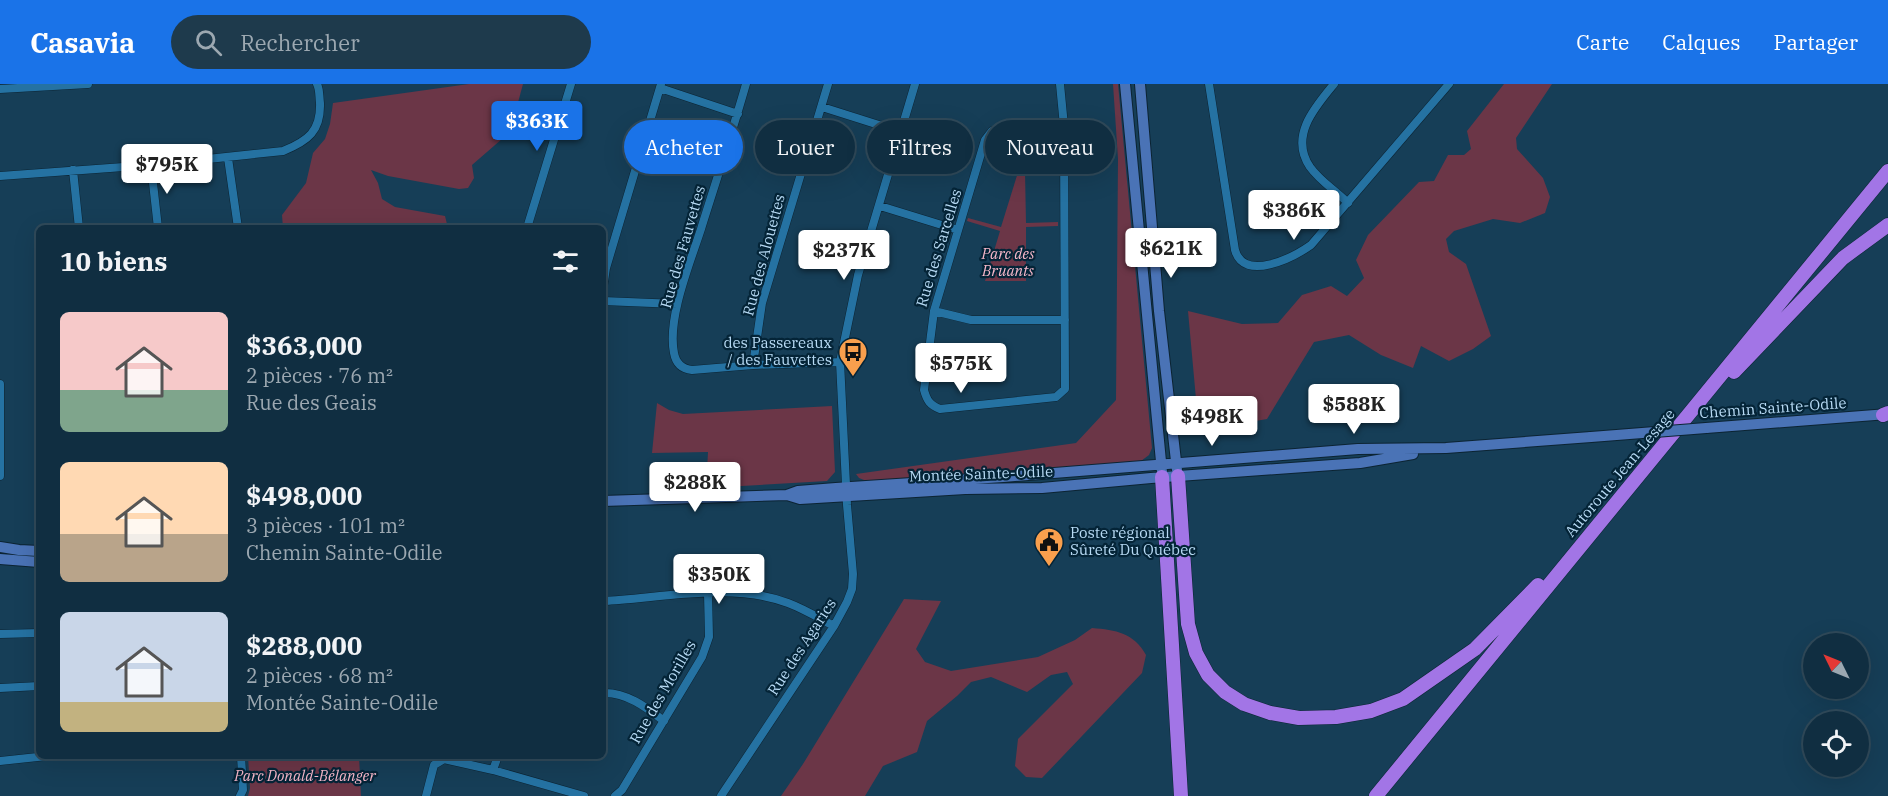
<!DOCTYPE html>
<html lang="fr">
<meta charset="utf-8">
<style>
:root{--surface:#102e41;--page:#1e3a4c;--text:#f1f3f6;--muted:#9ca8b1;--line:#304a5a;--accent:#1a73e8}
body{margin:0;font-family:"IBM Plex Serif",serif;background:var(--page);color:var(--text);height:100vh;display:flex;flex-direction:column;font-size:22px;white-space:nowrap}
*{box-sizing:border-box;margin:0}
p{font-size:20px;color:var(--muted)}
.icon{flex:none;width:33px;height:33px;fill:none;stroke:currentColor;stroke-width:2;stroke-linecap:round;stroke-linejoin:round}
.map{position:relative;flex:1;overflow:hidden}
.side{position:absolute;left:36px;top:141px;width:570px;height:534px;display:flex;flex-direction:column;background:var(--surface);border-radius:9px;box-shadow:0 6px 24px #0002,0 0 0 2px var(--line)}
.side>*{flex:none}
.top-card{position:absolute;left:624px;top:36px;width:570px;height:54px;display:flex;gap:12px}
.needle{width:39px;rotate:313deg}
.buttons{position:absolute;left:1803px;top:549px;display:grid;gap:12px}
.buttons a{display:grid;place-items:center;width:66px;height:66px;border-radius:50%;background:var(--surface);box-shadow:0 6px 24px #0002,0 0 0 2px var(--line);font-size:30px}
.price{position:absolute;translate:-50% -51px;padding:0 14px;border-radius:6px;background:#fff;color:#222;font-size:20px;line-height:39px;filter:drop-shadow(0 2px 3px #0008)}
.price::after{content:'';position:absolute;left:50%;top:36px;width:18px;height:14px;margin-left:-9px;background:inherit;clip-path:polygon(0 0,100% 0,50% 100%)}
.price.selected{background:var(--accent);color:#fff}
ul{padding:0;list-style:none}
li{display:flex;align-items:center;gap:18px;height:150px;padding:0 24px}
li span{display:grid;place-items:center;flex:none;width:168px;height:120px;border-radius:9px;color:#555}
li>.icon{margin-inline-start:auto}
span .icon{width:72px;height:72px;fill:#fffc;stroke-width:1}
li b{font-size:26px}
h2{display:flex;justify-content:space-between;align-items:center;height:72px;padding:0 24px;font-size:26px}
.pill{padding:0 21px;border-radius:27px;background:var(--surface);box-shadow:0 6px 24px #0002,0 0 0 2px var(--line);font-size:21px;line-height:54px}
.pill.selected{background:var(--accent);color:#fff}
header{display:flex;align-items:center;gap:36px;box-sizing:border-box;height:84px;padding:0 30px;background:var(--accent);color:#fff}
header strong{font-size:28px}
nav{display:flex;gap:33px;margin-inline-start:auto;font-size:21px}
.search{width:420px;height:54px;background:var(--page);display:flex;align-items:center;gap:15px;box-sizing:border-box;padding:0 21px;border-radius:33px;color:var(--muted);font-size:22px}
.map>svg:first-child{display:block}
</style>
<header>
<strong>Casavia</strong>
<div class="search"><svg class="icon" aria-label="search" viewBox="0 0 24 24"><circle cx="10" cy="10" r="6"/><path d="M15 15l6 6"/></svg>Rechercher</div>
<nav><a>Carte</a><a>Calques</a><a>Partager</a></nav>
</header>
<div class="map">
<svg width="1888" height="712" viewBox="0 0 1888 712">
<rect width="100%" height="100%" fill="#163e57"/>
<!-- green -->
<path fill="#6b3647" d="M469,0H523L510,48L472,81L474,94L468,104L459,105L388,92L371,86L378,99L382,115L395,123L445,132L448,144H283L282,131L306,99L313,69L325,55L330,40L333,19Z
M1113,0H1118L1152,364L1149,371L1141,377L869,398L859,394L856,390L1076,359L1116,316L1118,75Z
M1504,0H1552L1516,54L1517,65L1543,94L1550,113L1545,129L1520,139L1493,135L1454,147L1446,155L1449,168L1466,180L1491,252L1473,265L1449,277L1421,262L1413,284L1381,271L1349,251L1314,258L1267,335L1209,345L1198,337L1188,227L1242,240L1278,239L1302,211L1331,202L1347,212L1364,194L1356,176L1368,151L1419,98L1434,97L1448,71H1464L1471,65L1467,47Z
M1019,85L1025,87L1026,139L1058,138V142L1026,143V197H985L1000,147L967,137L968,134L1001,143Z
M657,319L669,326L683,330L832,322L835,388L827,397L706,404L708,368L652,369Z
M904,515L941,517L916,565L925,578L951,587L1038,573L1075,556L1092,544C1116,546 1134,549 1146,571L1142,589L1042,694L1026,693L1015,682L1018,655L1073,600L1067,588L1051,591L1027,608L991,593L971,598L957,612L927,637L917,668L883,682L865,712H781L803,680Z
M248,672H359L361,712H248L250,704Z"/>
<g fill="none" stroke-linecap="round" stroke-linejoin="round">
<!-- street casing -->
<g stroke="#0c2433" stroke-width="9">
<path id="street" d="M746,0C732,49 716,97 701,145C690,179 667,234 674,269C676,280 682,285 692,286L753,281L840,278
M1060,0L1064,42L1065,305L1056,313L940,325C930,321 927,317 924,306L934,227L985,56L992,47L998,45L1064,42
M1209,0L1235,166C1244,199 1294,173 1311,161L1449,0
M1334,0C1315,23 1289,52 1310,83C1320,97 1336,107 1348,119
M660,4L738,30
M0,5L88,0
M822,23L901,48
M228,74L238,144
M151,81L158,144
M73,86L79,144
M0,92L151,81L283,67C308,57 321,47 320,19C319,12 320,6 317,0
M880,122L958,146
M527,144L571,0
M603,204L606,184L661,0
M603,217L677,220
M934,227L971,236H1065
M753,281L762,219L828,0
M0,300V392
M603,517C661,514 734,498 788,519C804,525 819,534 834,542
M0,550L39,549
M0,604L39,602
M603,609C626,608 646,623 664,637
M0,677L47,672
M493,686L498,672
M240,712L243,706L241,672
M426,712L434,681L444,675L493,686L584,712
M615,712L622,706L702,573L709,553L708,509
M721,712L834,542L847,518L852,505L853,490L847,421L840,278L858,191L915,0"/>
</g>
<!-- secondary casing -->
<g stroke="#0c2433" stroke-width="12">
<path id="secondary" d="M1125,0L1162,388
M1140,0L1159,227L1177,386
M1706,344L1888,330
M787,411L800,415L965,405L1042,404L1151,394L1360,379L1413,370
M603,417L787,411L798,407L836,404L1003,393L1358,365L1446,364L1591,353
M0,463L19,466L39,467
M0,475L39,478"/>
</g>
<!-- highway casing -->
<g stroke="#0c2433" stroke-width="15">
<path id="highway" d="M1734,288L1843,174L1888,141
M1883,331L1888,329
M1178,392L1188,540L1196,569L1208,591L1225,608L1244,620L1270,629L1299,634L1336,633L1371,627L1403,615L1475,565L1538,501
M1162,393L1181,712
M1376,712L1888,87"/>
</g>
<!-- street -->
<use href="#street" stroke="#2572a2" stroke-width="8"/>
<!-- secondary -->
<use href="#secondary" stroke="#4a73b6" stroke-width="10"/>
<!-- highway -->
<use href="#highway" stroke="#a275e6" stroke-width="14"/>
<!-- secondary-bridge casing -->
<g stroke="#0c2433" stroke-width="12" stroke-linecap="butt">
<path id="secondary-bridge" d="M1591,353L1706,344"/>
</g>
<!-- secondary-bridge -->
<use href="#secondary-bridge" stroke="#4a73b6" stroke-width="10"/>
</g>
<!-- icons -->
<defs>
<g id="bus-pin" transform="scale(1.5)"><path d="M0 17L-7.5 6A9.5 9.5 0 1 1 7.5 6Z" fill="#f99f4d" stroke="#042437"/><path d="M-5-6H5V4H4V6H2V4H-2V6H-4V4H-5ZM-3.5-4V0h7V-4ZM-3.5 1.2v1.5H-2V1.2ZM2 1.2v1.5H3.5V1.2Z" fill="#111"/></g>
<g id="civic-pin" transform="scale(1.5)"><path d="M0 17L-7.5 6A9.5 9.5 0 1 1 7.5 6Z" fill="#f99f4d" stroke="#042437"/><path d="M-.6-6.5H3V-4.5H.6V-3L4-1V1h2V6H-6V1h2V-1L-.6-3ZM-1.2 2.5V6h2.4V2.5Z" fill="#111"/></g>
</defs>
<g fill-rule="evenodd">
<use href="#bus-pin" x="853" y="268"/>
<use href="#civic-pin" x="1049" y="458"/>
</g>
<g text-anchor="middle" stroke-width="4.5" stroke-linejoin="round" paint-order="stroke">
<!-- street labels -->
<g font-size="15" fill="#b7daf4" stroke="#042437">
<text transform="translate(683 163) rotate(-74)" y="5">Rue des Fauvettes</text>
<text transform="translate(939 164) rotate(-73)" y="5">Rue des Sarcelles</text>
<text transform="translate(764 171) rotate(-75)" y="5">Rue des Alouettes</text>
<text transform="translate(1773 324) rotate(-4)" y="5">Chemin Sainte-Odile</text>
<text transform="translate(1620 389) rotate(-50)" y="5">Autoroute Jean-Lesage</text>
<text transform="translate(981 390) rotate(-2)" y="5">Montée Sainte-Odile</text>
<text transform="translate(802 563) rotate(-57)" y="5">Rue des Agarics</text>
<text transform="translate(663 608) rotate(-60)" y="5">Rue des Morilles</text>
</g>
<!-- park labels -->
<g font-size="15" font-style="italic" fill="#f7b8ca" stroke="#042437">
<text x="1008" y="175">Parc des<tspan x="1008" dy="17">Bruants</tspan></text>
<text x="305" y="697">Parc Donald-Bélanger</text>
</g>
<!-- poi labels -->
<g font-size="15" fill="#b7daf4" stroke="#042437" text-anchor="end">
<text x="832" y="264">des Passereaux<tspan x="832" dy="17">/ des Fauvettes</tspan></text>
<text x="1070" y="454" text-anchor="start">Poste régional<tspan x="1070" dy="17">Sûreté Du Québec</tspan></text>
</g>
</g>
</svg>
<div class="buttons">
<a><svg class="needle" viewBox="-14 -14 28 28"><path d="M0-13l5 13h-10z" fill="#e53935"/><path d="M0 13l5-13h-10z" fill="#9ca8b1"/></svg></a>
<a><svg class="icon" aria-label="locate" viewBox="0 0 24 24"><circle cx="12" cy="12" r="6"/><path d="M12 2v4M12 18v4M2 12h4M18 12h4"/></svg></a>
</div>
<b class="price selected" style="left:537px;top:68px">$363K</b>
<b class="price" style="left:167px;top:111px">$795K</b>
<b class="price" style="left:1294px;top:157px">$386K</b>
<b class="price" style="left:1171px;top:195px">$621K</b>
<b class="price" style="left:844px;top:197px">$237K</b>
<b class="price" style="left:961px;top:310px">$575K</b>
<b class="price" style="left:1354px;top:351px">$588K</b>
<b class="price" style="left:1212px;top:363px">$498K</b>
<b class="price" style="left:695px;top:429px">$288K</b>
<b class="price" style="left:719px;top:521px">$350K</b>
<div class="top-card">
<a class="pill selected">Acheter</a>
<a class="pill">Louer</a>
<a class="pill">Filtres</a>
<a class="pill">Nouveau</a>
</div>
<section class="side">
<h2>10 biens<svg class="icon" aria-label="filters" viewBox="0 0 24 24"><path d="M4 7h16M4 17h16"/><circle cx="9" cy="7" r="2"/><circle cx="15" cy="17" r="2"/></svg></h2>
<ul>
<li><span style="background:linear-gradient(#f6c9c9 65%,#7fa58c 0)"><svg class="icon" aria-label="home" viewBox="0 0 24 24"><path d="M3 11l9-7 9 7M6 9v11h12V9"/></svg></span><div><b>$363,000</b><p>2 pièces · 76 m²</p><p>Rue des Geais</p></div></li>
<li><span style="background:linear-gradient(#ffd9b3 60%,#b9a48a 0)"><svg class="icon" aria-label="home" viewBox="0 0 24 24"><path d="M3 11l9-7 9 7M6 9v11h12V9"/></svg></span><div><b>$498,000</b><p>3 pièces · 101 m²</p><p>Chemin Sainte-Odile</p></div></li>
<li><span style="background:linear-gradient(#c9d6e8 75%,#c2b280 0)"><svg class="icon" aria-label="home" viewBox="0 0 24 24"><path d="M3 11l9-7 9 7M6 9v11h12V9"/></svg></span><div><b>$288,000</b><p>2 pièces · 68 m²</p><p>Montée Sainte-Odile</p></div></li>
</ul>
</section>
</div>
